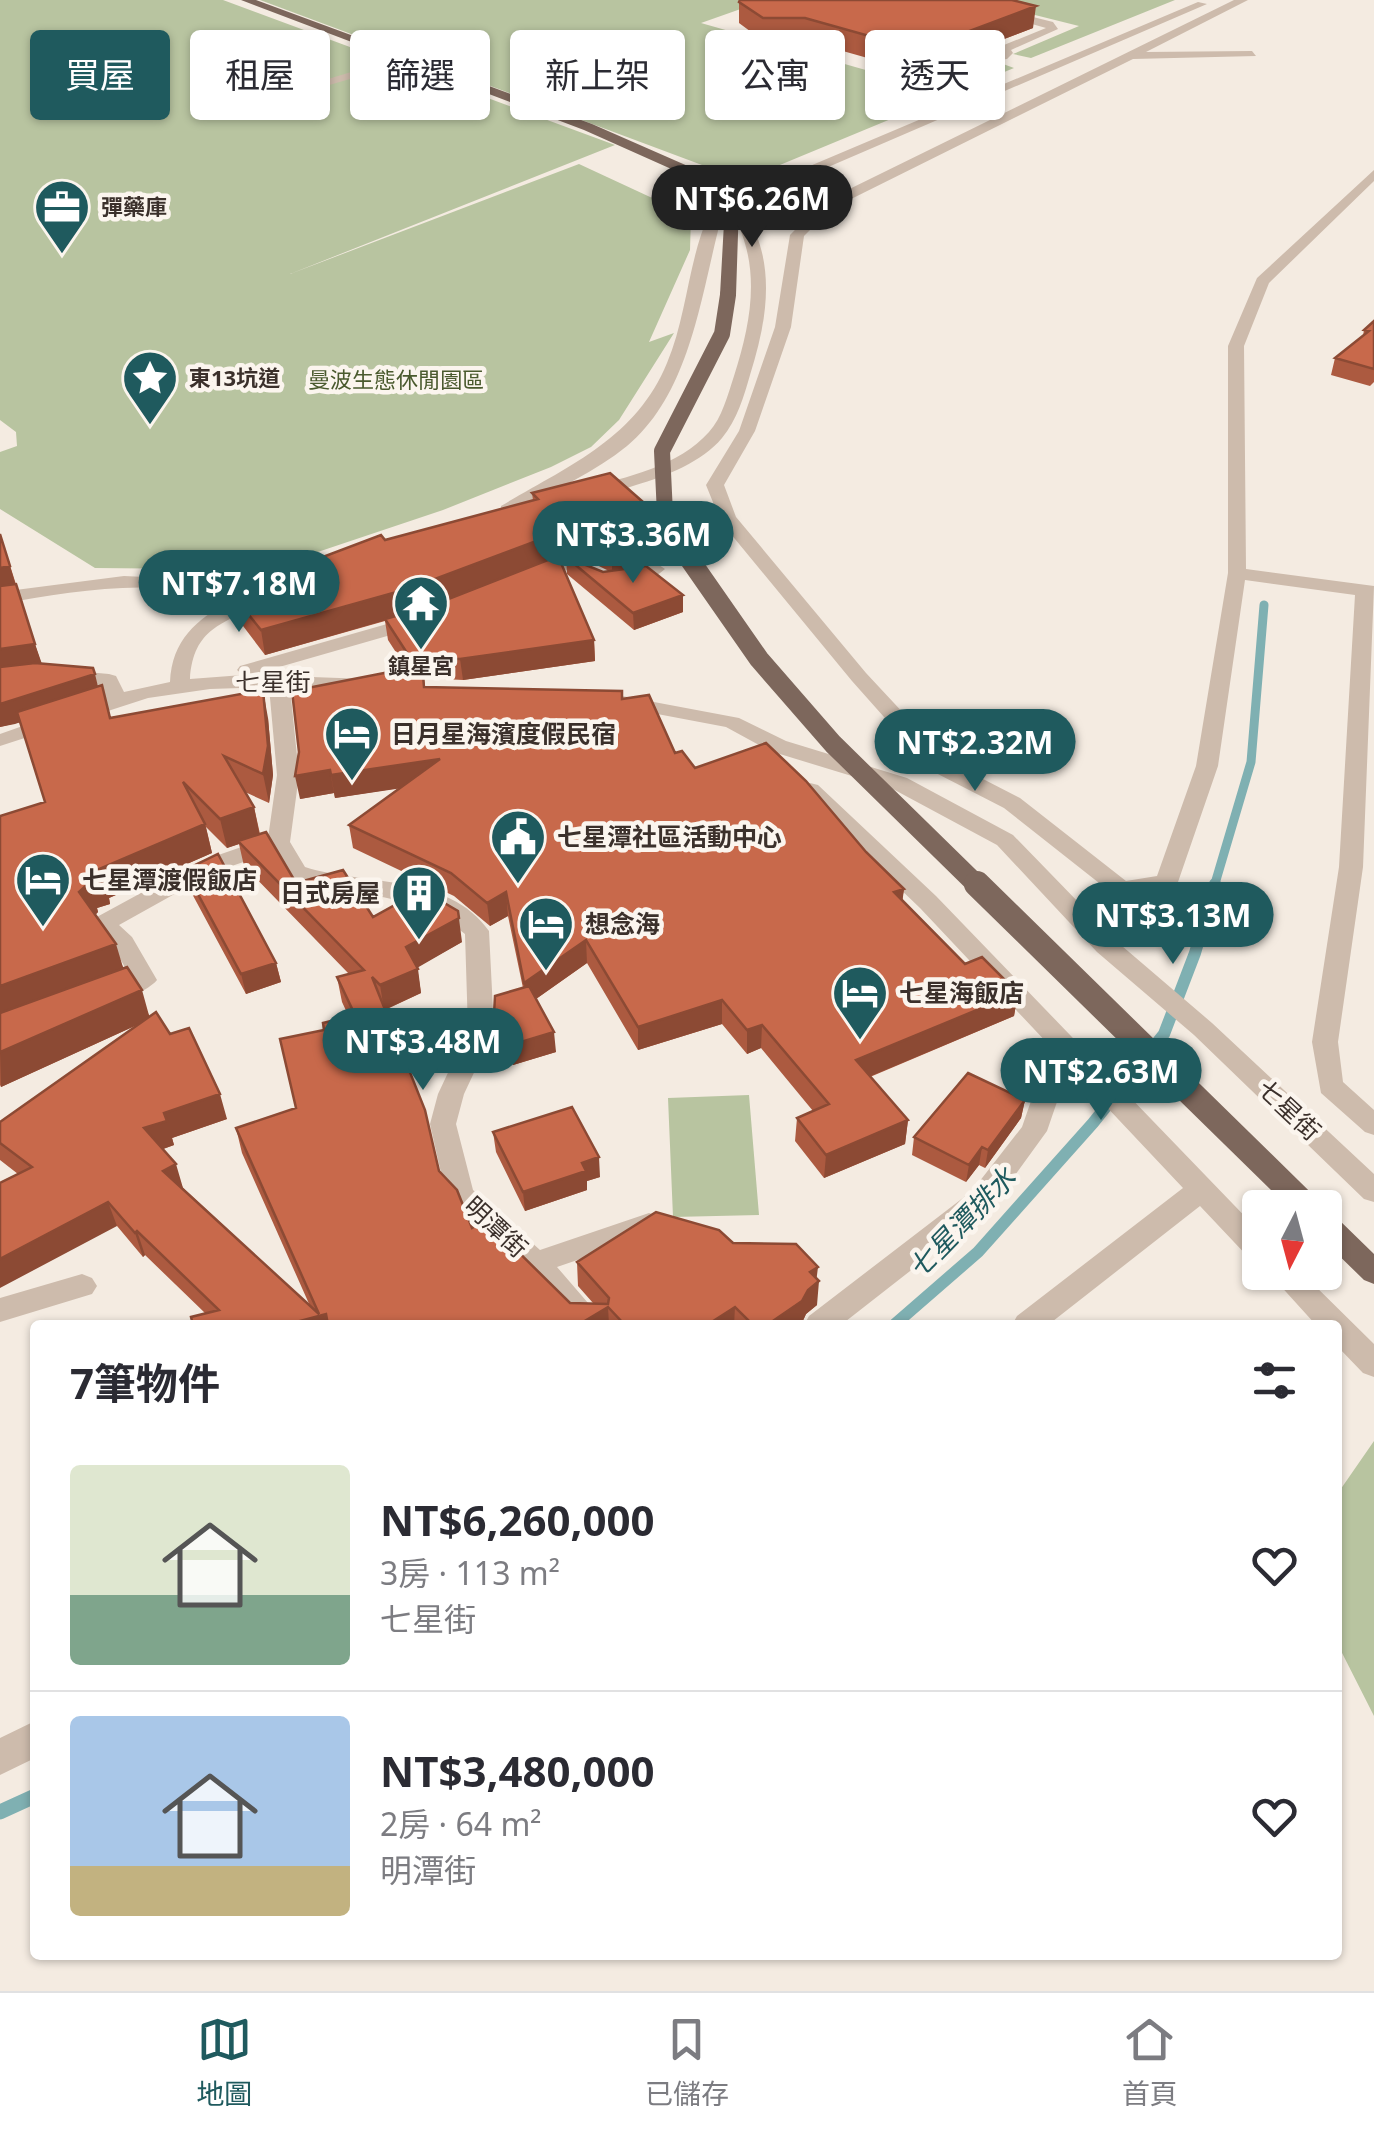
<!DOCTYPE html>
<html lang="zh-TW">
<meta charset="utf-8">
<style>
:root{--surface:#fff;--page:#f2f2f3;--text:#2b2b33;--muted:#7c7c81;--line:#e1e1e2;--accent:#1f5a5e}
body{margin:0;font-family:"Noto Sans","Noto Sans TC",sans-serif;background:var(--page);color:var(--text);height:100vh;display:flex;flex-direction:column;font-size:38px;white-space:nowrap}
*{box-sizing:border-box;margin:0}
p{font-size:32px;color:var(--muted)}
.icon{flex:none;width:55px;height:55px;fill:none;stroke:currentColor;stroke-width:2;stroke-linecap:round;stroke-linejoin:round}
.map{position:relative;flex:1;overflow:hidden}
.details{position:absolute;left:30px;top:1320px;width:1312px;height:640px;display:flex;flex-direction:column;background:var(--surface);border-radius:10px;box-shadow:0 2px 8px #0004}
.details>*{flex:none}
.guide{position:absolute;left:30px;top:30px;width:1315px;height:90px;display:flex;gap:20px}
.needle{width:65px;rotate:186deg}
.fabs{position:absolute;left:1242px;top:1190px;display:grid;gap:20px}
.fabs a{display:grid;place-items:center;width:100px;height:100px;border-radius:10px;background:var(--surface);box-shadow:0 2px 8px #0004;font-size:50px}
.price{position:absolute;translate:-50% -85px;padding:0 22px;border-radius:35px;background:var(--accent);color:#fff;font-size:32px;line-height:65px;filter:drop-shadow(0 2px 5px #0008)}
.price::after{content:'';position:absolute;left:50%;top:60px;width:30px;height:22px;margin-left:-15px;background:inherit;clip-path:polygon(0 0,100% 0,50% 100%)}
.price.active{background:#222;color:#fff}
ul{padding:0;list-style:none}
li{display:flex;align-items:center;gap:30px;height:250px;padding:0 40px}
li+li{border-top:2px solid var(--line)}
li span{display:grid;place-items:center;flex:none;width:280px;height:200px;border-radius:10px;color:#555}
li>.icon{margin-inline-start:auto}
span .icon{width:120px;height:120px;fill:#fffc;stroke-width:1}
li b{font-size:42px}
h2{display:flex;justify-content:space-between;align-items:center;height:120px;padding:0 40px;font-size:42px}
.chip{padding:0 35px;border-radius:10px;background:var(--surface);box-shadow:0 2px 8px #0004;font-size:35px;line-height:90px}
.chip.active{background:var(--accent);color:#fff}
.dock{display:flex;justify-content:space-around;align-items:center;height:140px;border-top:2px solid var(--line);background:var(--surface);font-size:28px;color:var(--muted)}
.dock a{display:grid;justify-items:center;gap:5px}
.dock .active{color:var(--accent)}
.map>svg:first-child{display:block}
</style>
<div class="map">
<svg width="1374" height="1991" viewBox="0 0 1374 1991">
<rect width="100%" height="100%" fill="#f4ebe1"/>
<!-- green -->
<path fill="#b8c4a0" d="M0,0H223L615,145L290,274L579,164L691,216L690,250L649,342L674,333L619,420L591,447L551,467L443,510L267,569H240L211,578L202,569L95,568L0,509V452L17,446L16,432L0,420Z
M260,0H766L701,23L929,88L995,61L1014,68L775,167L718,171Z
M975,0H1175L1031,58L1013,54L1079,26Z
M749,1095L759,1215L673,1217L668,1098Z
M1374,1441V1716L1338,1645V1493Z"/>
<g fill="none" stroke-linecap="round" stroke-linejoin="round">
<!-- stream-far2 -->
<path stroke="#7fb0b2" stroke-width="9" d="M1214,887L1251,762L1264,605"/>
<!-- stream-far1 -->
<path stroke="#7fb0b2" stroke-width="12" d="M894,1325L978,1252L1093,1123L1164,1034L1195,953L1215,884"/>
<!-- stream -->
<path stroke="#7fb0b2" stroke-width="15" d="M0,1812L35,1796"/>
<!-- minor -->
<path fill="#cdbbac" fill-rule="evenodd" d="M1234,0H1248L1146,52L1252,51L1256,56L1133,59L831,209L804,236L791,327L755,431L724,485L736,517L866,673L948,761L1020,798L1126,881L1157,876L1196,766L1228,573V346L1257,278L1374,170V181L1269,283L1244,346L1246,569L1374,586L1363,867L1338,1042L1343,1082L1374,1110V1135L1365,1132L1321,1093L1312,1042L1339,867L1355,595L1245,580L1218,766L1178,882C1166,894 1129,899 1113,894L1004,808L932,771L852,681L721,522L706,485L739,431L775,327L790,235L821,203Z
M1198,2L1207,4L740,205C778,257 768,318 750,375C744,396 737,420 722,438C702,462 666,476 636,485C620,490 600,499 584,496V488C626,478 679,466 709,432C722,418 728,394 734,376C752,320 762,264 731,211L721,219C701,294 691,393 627,446C594,473 550,492 513,514H501V506C566,467 636,439 667,363C687,316 688,261 709,214L727,201Z
M1001,9L1053,22L1058,29L1011,50L1013,53L1007,59L979,62L917,84V78L973,57L1000,54L999,47L1046,28L997,14Z
M404,56L408,62L278,100L272,96Z
M571,556L612,577L656,563L665,569C636,595 599,591 569,569L532,584L522,578Z
M124,576L187,579L246,594L266,586L276,592C240,624 194,616 190,679L243,675L237,670L240,666L415,616L425,622L422,626L251,675L368,679L378,685L368,691L290,688L299,775L290,842L305,867C363,886 449,873 489,931L494,1030L464,1094L456,1124L473,1190L540,1250L649,1213L659,1216L663,1224L659,1232L557,1267L607,1325H574L446,1195L430,1124L438,1094L468,1030L465,934C409,888 352,899 288,877L273,852L214,872L119,925L132,937L157,980C147,992 116,1004 100,999L97,993L100,987L130,976L114,948L91,924L95,918L198,862L268,838L277,775L269,687L210,689L148,698L0,746V734L105,697L101,685L41,680L0,686V674L41,668L109,674L116,676L124,692L170,682C172,640 196,620 230,601C156,576 75,591 0,604V592Z
M622,696L739,718L786,741L907,778L1013,835L1115,940L1212,1023L1374,1174V1202L1364,1199L1194,1035L1097,952L997,845L891,788L770,751L726,727L615,706L612,702Z
M810,783L818,785L936,896L1260,1232V1262L1250,1259L1200,1206L1048,1325H1012L1017,1316L1183,1188L1069,1067L1047,1131L992,1207L841,1325H804L809,1316L972,1191L1022,1127L1050,1046L920,908L802,795L799,790Z
M1268,1272H1301L1374,1344V1377L1363,1373L1338,1347V1325H1316Z
M82,1274L92,1278L97,1286L92,1294L0,1322V1298Z
M35,1721V1758L0,1775V1738Z"/>
<!-- major -->
<path fill="#7d675c" fill-rule="evenodd" d="M241,0H256L592,124L706,174L739,204L736,295L728,300L720,295L725,205L696,180L584,130Z
M1325,1213L1335,1216L1374,1254V1284L1364,1280L1325,1242Z"/>
<!-- major-bridge-far2 -->
<path stroke="#7d675c" stroke-width="16" d="M665,514L662,451L722,334L728,295"/>
<!-- major-bridge-far1 -->
<path stroke="#7d675c" stroke-width="20" d="M664,511L667,527L759,659L833,744L979,887"/>
<!-- major-bridge -->
<path stroke="#7d675c" stroke-width="26" d="M977,884L1308,1208"/>
</g>
<!-- wall -->
<path fill="#ac5a40" fill-rule="evenodd" d="M739,2L1033,28L917,72L804,40H762L739,23Z
M1374,321V382L1370,386L1331,375L1335,358L1363,336L1364,330Z
M532,493L652,532L640,536L643,539L644,563L624,569L683,612L634,630L567,574L566,557L603,572L609,571L570,552L558,557L594,640L595,661L463,680L424,678L425,687L622,691L623,699L675,753L695,768L866,852L904,889L902,900L965,964L1018,993L1014,1016L870,1077L908,1120L905,1144L824,1178L795,1141L797,1118L813,1111L761,1048L747,1054L722,1024L638,1050L587,963L536,999L556,1052L513,1065L496,1034L494,1014L523,988L508,916L490,926L454,896L353,848L349,825L399,788L335,798L334,793L300,799L410,674L388,640L385,621L265,655L240,622L235,598L269,588L267,578L385,540L533,500Z
M0,534L41,663L98,686L110,718H268L273,775L269,803L245,792L254,807L260,834L296,883L373,917L462,942L417,967L421,993L385,1010L439,1171L472,1228L570,1303H593L578,1286L577,1262L733,1243L817,1279V1305L806,1314L801,1325H193L205,1313L145,1255L143,1257L117,1226L18,1174L0,1160V1122L137,1025L1,1087L0,1085V816L45,802L20,722L0,727ZM206,827L227,848L239,844L244,866L349,974L337,977L342,1002L349,1017L324,1030L296,1108L236,1128L242,1153L310,1306L183,1188L163,1149L174,1145L172,1138L227,1119L150,1017L95,915L98,912L97,908L110,904L109,898L212,853Z
M185,870L276,963L281,982L246,994L190,890Z
M1025,1100L1021,1118L985,1168L979,1165L966,1182L912,1155L914,1137Z
M493,1132L600,1177L587,1181V1190L525,1211L496,1152Z"/>
<!-- shaded-wall -->
<path fill="#8c4a34" d="M1036,6L1033,28L917,72L919,50Z
M651,509L652,532L622,541L621,518Z
M568,529L570,552L414,612L265,655L261,630Z
M643,539L644,563L612,573V549Z
M10,566L16,586L0,589V568Z
M683,595V612L634,630L633,613Z
M594,640L595,661L463,680L460,659Z
M35,644L42,664L0,671V649Z
M95,674L100,695L15,724L0,727V704Z
M263,690L268,718L273,775L269,803L263,774Z
M440,759L443,782L335,798L331,775Z
M330,770L334,793L300,799L295,776Z
M254,807L260,837L238,841L239,844L227,848L220,819Z
M205,824L212,853L109,898L110,904L97,908L98,912L88,922L79,892L87,879L99,869Z
M904,889L901,912L894,892Z
M506,892L508,916L490,926L487,903Z
M458,911L462,942L410,972L406,947Z
M586,940L587,963L526,1006L524,983Z
M116,944L125,974L0,1020V986Z
M276,963L281,982L246,994L241,974Z
M418,969L421,993L384,1010L380,985Z
M142,990L150,1019L1,1087L0,1052Z
M1018,993L1014,1016L854,1083L856,1060Z
M722,1000V1024L638,1050V1027Z
M762,1025L761,1048L747,1054V1030Z
M554,1032L556,1052L513,1065L511,1045Z
M220,1094L227,1119L172,1138L174,1145L152,1153L144,1128L164,1113Z
M1025,1100L1021,1118L985,1168L988,1150Z
M908,1120L905,1144L824,1178L826,1155Z
M982,1147L979,1165L966,1182L969,1165Z
M599,1157L600,1177L587,1181V1190L525,1211L523,1192L582,1163Z
M176,1164L183,1188L163,1171Z
M108,1202L117,1226L0,1288V1259Z
M137,1231L145,1255L143,1257L135,1233Z
M818,1267L816,1283L819,1281L817,1305L806,1314L801,1325H767L810,1272Z
M608,1307L609,1325H578Z
M735,1307L734,1325H707Z
M326,1314L329,1325H285Z"/>
<!-- building -->
<path fill="#c8694b" stroke="#8c4a34" stroke-width="2.5" d="M740,0H1012L1036,6L919,50L805,18H763L739,2Z
M1374,321V369L1335,358L1369,331L1364,330Z
M610,473L651,509L621,518L643,539L612,549L568,529L411,588L261,630L235,598L274,586L267,578L381,535L385,540L538,499L532,493Z
M0,534L10,566L0,568Z
M558,556L594,640L460,659L409,656L385,619L428,607Z
M566,557L603,572L646,566L683,595L633,613Z
M16,584L35,644L0,649V586Z
M35,663L93,668L95,674L0,704V667Z
M384,673L423,675L424,687L622,691V699L649,695L675,753L682,751L695,768L766,743L806,781L866,852L904,889L894,892L965,964L982,957L1018,993L856,1060L908,1120L826,1155L797,1118L829,1104L762,1025L747,1030L722,1000L638,1027L586,940L524,983L506,892L487,903L451,873L349,825L440,759L331,775L330,770L295,776L299,752L292,691Z
M102,685L110,718L263,690L268,746L263,774L224,756L254,807L220,819L183,782L205,824L99,869L102,874L87,879L89,883L79,892L116,944L0,986V816L45,802L17,712Z
M266,832L296,883L343,870L373,917L422,890L458,911L459,918L406,947L418,969L380,985L372,977L425,1110L439,1171L457,1190L472,1228L486,1220L570,1303L608,1304L609,1298L577,1262L656,1212L719,1230L733,1243L796,1244L818,1267L810,1272L819,1281L808,1290L802,1301L767,1325H753L735,1307L707,1325H625L608,1307L578,1325H373L371,1322L352,1325H328L326,1314L285,1325H193L191,1317L219,1310L137,1231L135,1233L108,1202L0,1259V1183L32,1167L0,1143V1122L156,1012L170,1034L189,1028L220,1094L164,1113L167,1121L144,1128L176,1164L163,1171L319,1314L236,1128L296,1108L280,1039L324,1030L323,1023L355,1015L337,977L364,970L238,841Z
M218,854L276,963L241,974L185,870Z
M127,967L142,990L0,1052V1013Z
M529,986L554,1032L511,1045L494,1014L495,996Z
M968,1073L1025,1100L988,1150L982,1147L969,1165L914,1137Z
M572,1107L599,1157L582,1163L586,1171L523,1192L493,1132Z"/>
<!-- icons -->
<defs>
<g id="office-pin" transform="scale(2.875)"><path d="M0 17L-7.5 6A9.5 9.5 0 1 1 7.5 6Z" fill="#1f5a5e" stroke="#fbf5ee"/><path d="M-6-3h4V-5.5h4V-3h4V5H-6ZM-1-4.5V-3h2v-1.5ZM-6 0V1H6V0Z" fill="#fff"/></g>
<g id="sight-pin" transform="scale(2.875)"><path d="M0 17L-7.5 6A9.5 9.5 0 1 1 7.5 6Z" fill="#1f5a5e" stroke="#fbf5ee"/><path d="M0-6L1.8-2.2L6-1.7L2.9 1.2L3.7 5.4L0 3.3L-3.7 5.4L-2.9 1.2L-6-1.7L-1.8-2.2Z" fill="#fff"/></g>
<g id="temple-pin" transform="scale(2.875)"><path d="M0 17L-7.5 6A9.5 9.5 0 1 1 7.5 6Z" fill="#1f5a5e" stroke="#fbf5ee"/><path d="M0-6L5-2H3V0L6.5 2.5H4V6H1.5V3h-3V6H-4V2.5H-6.5L-3 0V-2H-5Z" fill="#fff"/></g>
<g id="hotel-pin" transform="scale(2.875)"><path d="M0 17L-7.5 6A9.5 9.5 0 1 1 7.5 6Z" fill="#1f5a5e" stroke="#fbf5ee"/><path d="M-6-4.5h1.5V1H6V5H4.5V3h-9V5H-6ZM-4 0a1.8 1.8 0 1 1 3.6 0ZM.5 0V-2.5h3Q6-2.5 6 0Z" fill="#fff"/></g>
<g id="civic-pin" transform="scale(2.875)"><path d="M0 17L-7.5 6A9.5 9.5 0 1 1 7.5 6Z" fill="#1f5a5e" stroke="#fbf5ee"/><path d="M-.6-6.5H3V-4.5H.6V-3L4-1V1h2V6H-6V1h2V-1L-.6-3ZM-1.2 2.5V6h2.4V2.5Z" fill="#fff"/></g>
<g id="building-pin" transform="scale(2.875)"><path d="M0 17L-7.5 6A9.5 9.5 0 1 1 7.5 6Z" fill="#1f5a5e" stroke="#fbf5ee"/><path d="M-4-6H4V6H1V3H-1V6H-4ZM-2.5-4.3h1.7v1.8h-1.7ZM.8-4.3h1.7v1.8H.8ZM-2.5-1h1.7V.8h-1.7ZM.8-1h1.7V.8H.8Z" fill="#fff"/></g>
</defs>
<g fill-rule="evenodd">
<use href="#office-pin" x="62" y="207"/>
<use href="#sight-pin" x="150" y="378"/>
<use href="#temple-pin" x="421" y="603"/>
<use href="#hotel-pin" x="352" y="734"/>
<use href="#civic-pin" x="518" y="837"/>
<use href="#hotel-pin" x="43" y="880"/>
<use href="#building-pin" x="419" y="893"/>
<use href="#hotel-pin" x="546" y="924"/>
<use href="#hotel-pin" x="860" y="993"/>
</g>
<g text-anchor="middle" stroke-width="9" stroke-linejoin="round" paint-order="stroke">
<!-- far-poi labels -->
<g font-size="22" font-weight="bold" fill="#3b302b" stroke="#fbf5ee" text-anchor="start">
<text x="101" y="215">彈藥庫</text>
<text x="189" y="386">東13坑道</text>
<text x="421" y="674" text-anchor="middle">鎮星宮</text>
</g>
<!-- far-park labels -->
<g font-size="22" fill="#4a5a2e" stroke="#fbf5ee">
<text x="396" y="388">曼波生態休閒園區</text>
</g>
<!-- street labels -->
<g font-size="25" fill="#3b302b" stroke="#fbf5ee">
<text x="273" y="691">七星街</text>
<text transform="translate(1289 1110) rotate(43)" y="9">七星街</text>
<text transform="translate(496 1227) rotate(43)" y="9">明潭街</text>
</g>
<!-- poi labels -->
<g font-size="25" font-weight="bold" fill="#3b302b" stroke="#fbf5ee" text-anchor="start">
<text x="391" y="743">日月星海濱度假民宿</text>
<text x="557" y="846">七星潭社區活動中心</text>
<text x="82" y="889">七星潭渡假飯店</text>
<text x="380" y="902" text-anchor="end">日式房屋</text>
<text x="585" y="933">想念海</text>
<text x="899" y="1002">七星海飯店</text>
</g>
<!-- water labels -->
<g font-size="28" font-style="italic" fill="#1f5a5e" stroke="#fbf5ee">
<text transform="translate(962 1223) rotate(-46)" y="10">七星潭排水</text>
</g>
</g>
</svg>
<div class="fabs">
<a><svg class="needle" viewBox="-14 -14 28 28"><path d="M0-13l5 13h-10z" fill="#e53935"/><path d="M0 13l5-13h-10z" fill="#7c7c81"/></svg></a>
</div>
<b class="price active" style="left:752px;top:250px">NT$6.26M</b>
<b class="price" style="left:633px;top:586px">NT$3.36M</b>
<b class="price" style="left:239px;top:635px">NT$7.18M</b>
<b class="price" style="left:975px;top:794px">NT$2.32M</b>
<b class="price" style="left:1173px;top:967px">NT$3.13M</b>
<b class="price" style="left:423px;top:1093px">NT$3.48M</b>
<b class="price" style="left:1101px;top:1123px">NT$2.63M</b>
<div class="guide">
<a class="chip active">買屋</a>
<a class="chip">租屋</a>
<a class="chip">篩選</a>
<a class="chip">新上架</a>
<a class="chip">公寓</a>
<a class="chip">透天</a>
</div>
<section class="details">
<h2>7筆物件<svg class="icon" aria-label="filters" viewBox="0 0 24 24"><path d="M4 7h16M4 17h16"/><circle cx="9" cy="7" r="2"/><circle cx="15" cy="17" r="2"/></svg></h2>
<ul>
<li><span style="background:linear-gradient(#dfe7d0 65%,#7fa58c 0)"><svg class="icon" aria-label="home" viewBox="0 0 24 24"><path d="M3 11l9-7 9 7M6 9v11h12V9"/></svg></span><div><b>NT$6,260,000</b><p>3房 · 113 m²</p><p>七星街</p></div><svg class="icon" aria-label="heart" viewBox="0 0 24 24"><path d="M12 20l-8-8c-3-5 5-10 8-4 3-6 11-1 8 4z"/></svg></li>
<li><span style="background:linear-gradient(#a9c7e8 75%,#c2b280 0)"><svg class="icon" aria-label="home" viewBox="0 0 24 24"><path d="M3 11l9-7 9 7M6 9v11h12V9"/></svg></span><div><b>NT$3,480,000</b><p>2房 · 64 m²</p><p>明潭街</p></div><svg class="icon" aria-label="heart" viewBox="0 0 24 24"><path d="M12 20l-8-8c-3-5 5-10 8-4 3-6 11-1 8 4z"/></svg></li>
</ul>
</section>
</div>
<nav class="dock">
<a class="active"><svg class="icon" aria-label="map" viewBox="0 0 24 24"><path d="M3 6l6-2 6 2 6-2v14l-6 2-6-2-6 2zM9 4v14M15 6v14"/></svg>地圖</a>
<a><svg class="icon" aria-label="saved" viewBox="0 0 24 24"><path d="M7 4h10v16l-5-4-5 4z"/></svg>已儲存</a>
<a><svg class="icon" aria-label="home" viewBox="0 0 24 24"><path d="M3 11l9-7 9 7M6 9v11h12V9"/></svg>首頁</a>
</nav>
